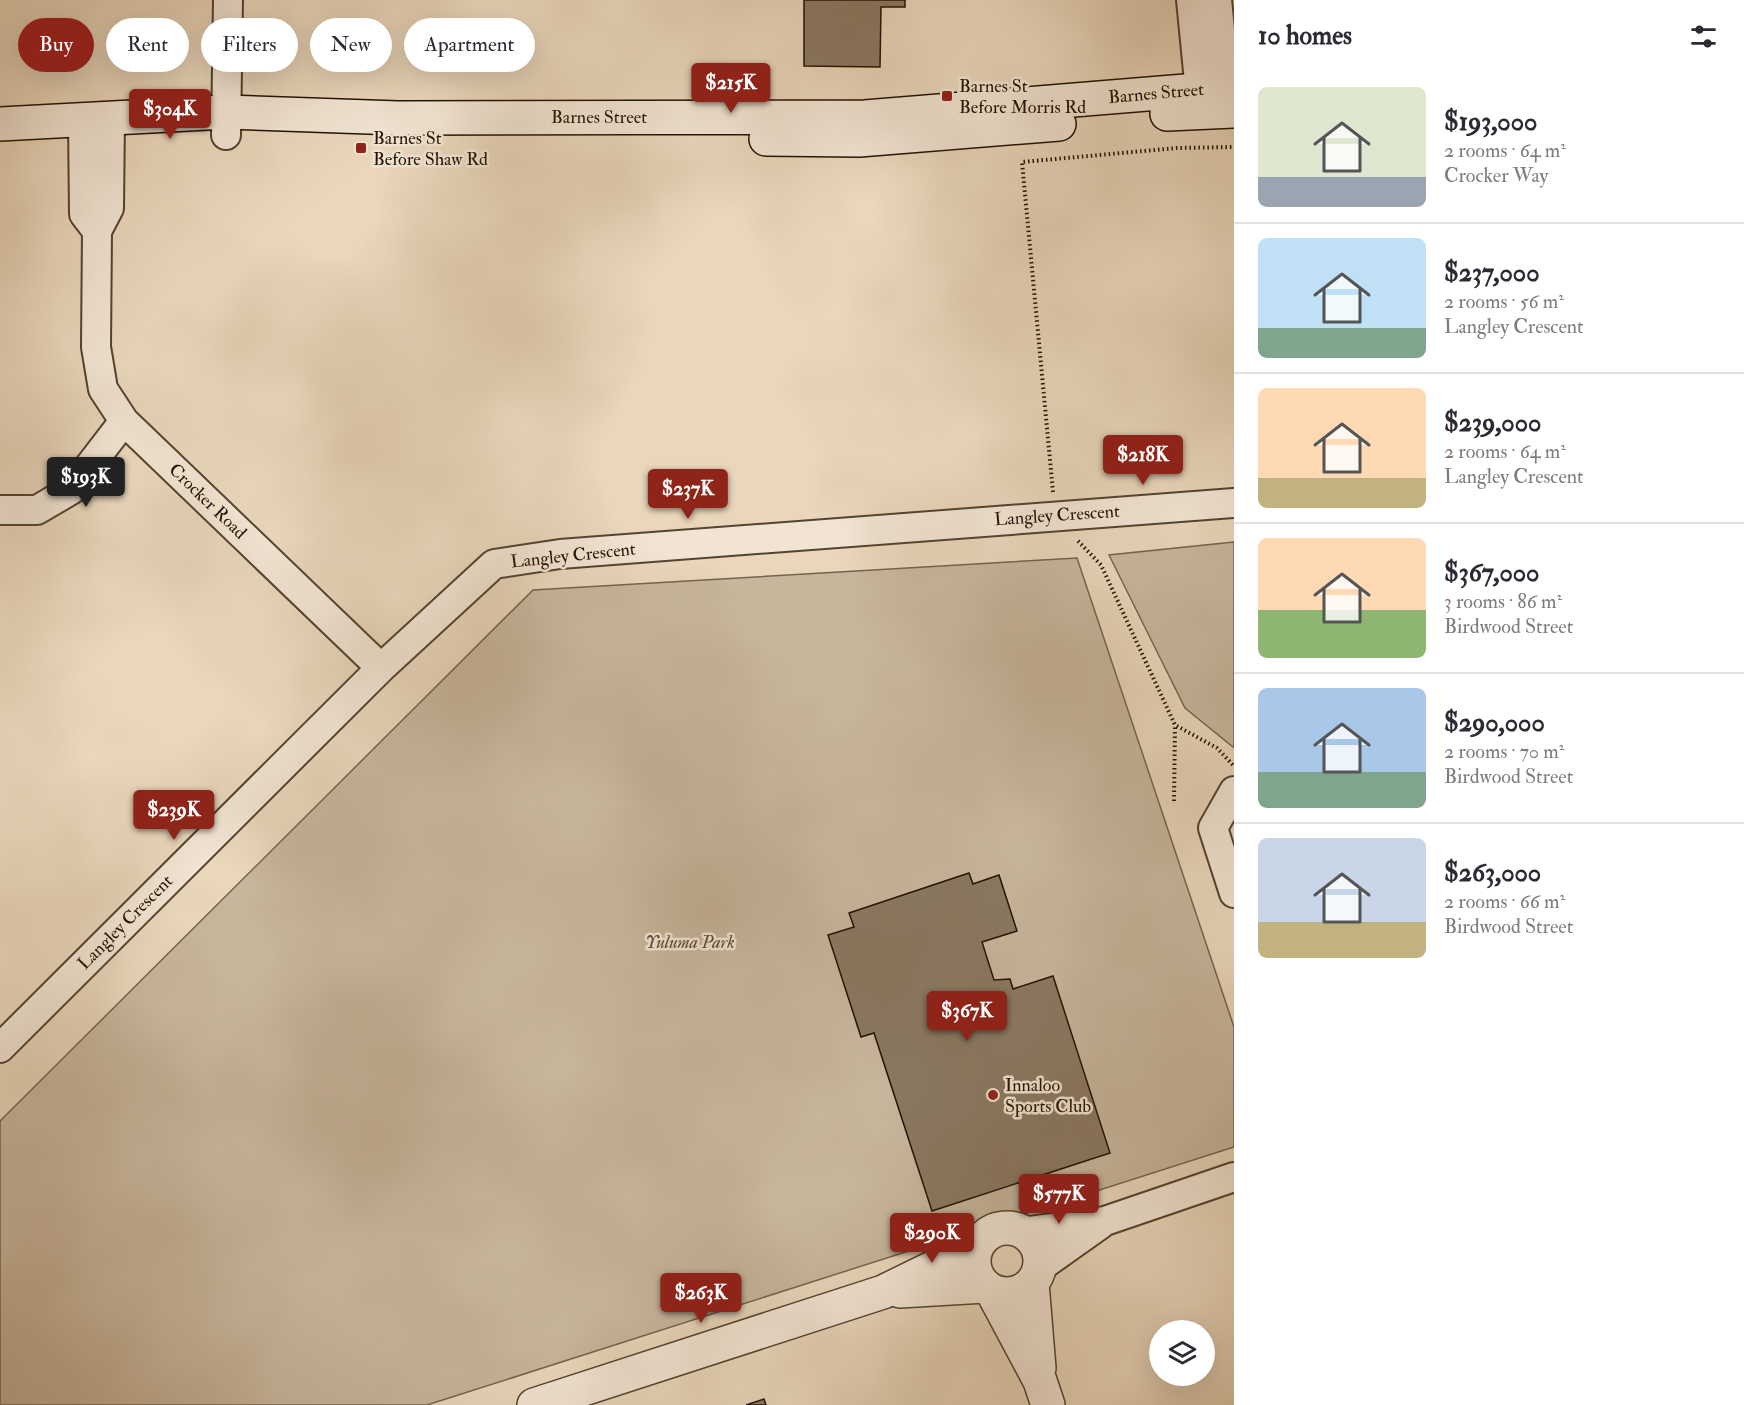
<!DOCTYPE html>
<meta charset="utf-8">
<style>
:root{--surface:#fff;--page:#f2f2f3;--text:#2b2b33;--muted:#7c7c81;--line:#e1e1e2;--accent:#8f2418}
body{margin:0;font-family:"IM FELL Double Pica",serif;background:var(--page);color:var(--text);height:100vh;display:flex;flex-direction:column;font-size:22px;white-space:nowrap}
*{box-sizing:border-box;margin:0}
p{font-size:20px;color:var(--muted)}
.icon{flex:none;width:33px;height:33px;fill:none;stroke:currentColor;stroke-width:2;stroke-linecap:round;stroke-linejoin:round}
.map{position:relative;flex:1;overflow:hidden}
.drawer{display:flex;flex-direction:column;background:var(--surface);width:510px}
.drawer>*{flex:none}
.hud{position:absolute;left:18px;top:18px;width:570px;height:54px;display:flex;gap:12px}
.controls{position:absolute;left:1149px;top:1320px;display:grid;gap:12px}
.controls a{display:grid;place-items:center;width:66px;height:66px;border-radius:50%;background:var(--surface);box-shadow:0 6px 24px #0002;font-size:30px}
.price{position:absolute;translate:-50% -51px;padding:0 14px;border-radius:6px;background:var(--accent);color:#fff;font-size:20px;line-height:39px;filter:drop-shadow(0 2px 3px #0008)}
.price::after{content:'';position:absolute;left:50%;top:36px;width:18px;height:14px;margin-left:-9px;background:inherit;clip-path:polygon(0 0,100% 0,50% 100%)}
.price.on{background:#222;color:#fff}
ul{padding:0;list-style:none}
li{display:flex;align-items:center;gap:18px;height:150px;padding:0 24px}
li+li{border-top:2px solid var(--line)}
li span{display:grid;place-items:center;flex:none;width:168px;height:120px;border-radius:9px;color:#555}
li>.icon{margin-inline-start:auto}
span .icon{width:72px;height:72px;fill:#fffc;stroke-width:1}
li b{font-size:26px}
h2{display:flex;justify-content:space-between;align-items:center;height:72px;padding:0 24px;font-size:26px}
.pill{padding:0 21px;border-radius:27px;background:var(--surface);box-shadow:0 6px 24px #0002;font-size:21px;line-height:54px}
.pill.on{background:var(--accent);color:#fff}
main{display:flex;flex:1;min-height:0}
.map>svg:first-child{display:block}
</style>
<main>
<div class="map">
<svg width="1234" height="1405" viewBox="0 0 1234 1405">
<rect width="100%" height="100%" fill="#e9d6bb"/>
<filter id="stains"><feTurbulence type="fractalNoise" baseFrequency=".00333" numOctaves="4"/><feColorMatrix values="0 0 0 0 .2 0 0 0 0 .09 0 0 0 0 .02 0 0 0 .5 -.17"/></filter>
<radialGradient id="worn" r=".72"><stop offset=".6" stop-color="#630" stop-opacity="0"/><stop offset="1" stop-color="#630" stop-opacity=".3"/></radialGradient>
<!-- green -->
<path fill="#c7b59c" stroke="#75644f" stroke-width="1.5" d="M1234,542V747H1233L1185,708L1109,555Z
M1077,558L1234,1027V1147L427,1405H0V1121L533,590Z"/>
<!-- building -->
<path fill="#8a7862" stroke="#231202" stroke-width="1.5" d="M804,0H905V7H881L880,67L804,66Z
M969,873L973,884L999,875L1017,931L982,942L994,980L1010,979L1013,989L1053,976L1110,1153L932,1211L874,1033L861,1037L828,935L854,927L849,913Z
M764,1399L766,1405H746Z"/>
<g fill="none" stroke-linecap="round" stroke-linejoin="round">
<!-- minor casing -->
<g stroke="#544330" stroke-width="32">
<path id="minor" d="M1191,0L1202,112
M1217,0L1228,108
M110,118L109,208L97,231L96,347L103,389L124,421L381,668
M83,120L84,214L97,231
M226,135L228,0
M0,510H37L71,490L124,421
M1234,791L1213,828L1234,893
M0,1048L381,668L494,564L560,554L1234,503
M1022,1232L1105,1221L1234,1177
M1039,1268L1101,1224"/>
</g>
<!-- tertiary casing -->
<g stroke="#544330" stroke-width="36">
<path id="tertiary" d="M974 1261a33 33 0 1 1 66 0a33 33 0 1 1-66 0Z
M1032,1283L1039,1368
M900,1291L985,1286
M992,1291L1040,1381L1048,1405
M534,1405L883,1292L977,1246"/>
</g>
<!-- secondary casing -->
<g stroke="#231202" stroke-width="36">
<path id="secondary" d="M1167,114L1234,111
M0,124L226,112L398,118L865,117L1234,87
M766,139L859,140L1059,124"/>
</g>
<!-- path -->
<path stroke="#231202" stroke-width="4" stroke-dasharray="1.5 3" stroke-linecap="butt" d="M1053,492L1022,162L1177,148L1234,147
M1078,541L1101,565L1175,725L1217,748L1233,765
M1174,801L1175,725"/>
<!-- minor -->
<use href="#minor" stroke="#f1e4d3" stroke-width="28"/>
<!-- tertiary -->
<use href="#tertiary" stroke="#f1e4d3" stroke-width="33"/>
<!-- secondary -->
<use href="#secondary" stroke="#f1e4d3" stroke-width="33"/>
</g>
<!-- markers -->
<g fill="#8f2418" stroke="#f1e4d3" stroke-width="2">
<rect x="941" y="90" width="12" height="12" rx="3"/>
<rect x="355" y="142" width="12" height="12" rx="3"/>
<circle cx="993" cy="1095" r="6"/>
</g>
<g text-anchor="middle" stroke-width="5" stroke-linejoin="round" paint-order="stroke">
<!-- poi labels -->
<g font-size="18" fill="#231202" stroke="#f1e4d3" text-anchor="start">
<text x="959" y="92">Barnes St<tspan x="959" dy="21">Before Morris Rd</tspan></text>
<text x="373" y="144">Barnes St<tspan x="373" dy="21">Before Shaw Rd</tspan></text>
<text x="1005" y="1091">Innaloo<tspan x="1005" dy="21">Sports Club</tspan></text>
</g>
<!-- street labels -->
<g font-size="18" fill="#231202" stroke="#f1e4d3">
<text transform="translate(1156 93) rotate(-5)" y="6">Barnes Street</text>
<text x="599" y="123">Barnes Street</text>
<text transform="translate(208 501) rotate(44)" y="6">Crocker Road</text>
<text transform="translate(1057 515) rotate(-4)" y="6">Langley Crescent</text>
<text transform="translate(573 555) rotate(-6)" y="6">Langley Crescent</text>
<text transform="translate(125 922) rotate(-45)" y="6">Langley Crescent</text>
</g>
<!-- park labels -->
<g font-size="18" font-style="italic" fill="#5c4b38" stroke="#f1e4d3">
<text x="690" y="948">Yuluma Park</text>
</g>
</g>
<rect width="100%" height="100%" filter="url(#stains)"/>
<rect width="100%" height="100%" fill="url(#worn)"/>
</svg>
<div class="controls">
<a><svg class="icon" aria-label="layers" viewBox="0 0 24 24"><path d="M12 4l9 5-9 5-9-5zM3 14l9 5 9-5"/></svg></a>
</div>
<b class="price" style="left:731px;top:114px">$215K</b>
<b class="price" style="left:170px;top:140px">$304K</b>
<b class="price" style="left:1143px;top:486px">$218K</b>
<b class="price on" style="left:86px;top:508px">$193K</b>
<b class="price" style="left:688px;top:520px">$237K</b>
<b class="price" style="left:174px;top:841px">$239K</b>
<b class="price" style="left:967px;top:1042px">$367K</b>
<b class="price" style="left:1059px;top:1225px">$577K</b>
<b class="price" style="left:932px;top:1264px">$290K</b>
<b class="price" style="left:701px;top:1324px">$263K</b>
<div class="hud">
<a class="pill on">Buy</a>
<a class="pill">Rent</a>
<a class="pill">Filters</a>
<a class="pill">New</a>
<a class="pill">Apartment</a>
</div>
</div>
<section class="drawer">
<h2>10 homes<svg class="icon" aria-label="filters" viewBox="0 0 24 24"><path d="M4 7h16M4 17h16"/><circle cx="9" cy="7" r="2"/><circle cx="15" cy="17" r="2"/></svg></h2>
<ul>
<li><span style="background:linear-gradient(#dfe7d0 75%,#9aa5b1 0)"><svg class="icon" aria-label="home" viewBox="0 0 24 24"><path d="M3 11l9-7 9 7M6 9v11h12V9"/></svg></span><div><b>$193,000</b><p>2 rooms · 64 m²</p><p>Crocker Way</p></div></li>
<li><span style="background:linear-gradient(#bfe0f5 75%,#7fa58c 0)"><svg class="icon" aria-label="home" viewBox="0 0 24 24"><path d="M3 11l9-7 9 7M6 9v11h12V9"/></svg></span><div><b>$237,000</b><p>2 rooms · 56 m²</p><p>Langley Crescent</p></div></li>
<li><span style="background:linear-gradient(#ffd9b3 75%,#c2b280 0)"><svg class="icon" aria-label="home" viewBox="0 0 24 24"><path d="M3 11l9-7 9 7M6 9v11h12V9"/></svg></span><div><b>$239,000</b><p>2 rooms · 64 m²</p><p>Langley Crescent</p></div></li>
<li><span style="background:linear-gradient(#ffd9b3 60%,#8fb573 0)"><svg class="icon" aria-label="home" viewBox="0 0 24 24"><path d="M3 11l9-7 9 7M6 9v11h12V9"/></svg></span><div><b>$367,000</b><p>3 rooms · 86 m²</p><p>Birdwood Street</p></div></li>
<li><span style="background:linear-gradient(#a9c7e8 70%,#7fa58c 0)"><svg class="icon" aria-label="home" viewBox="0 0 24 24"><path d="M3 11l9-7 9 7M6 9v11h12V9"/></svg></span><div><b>$290,000</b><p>2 rooms · 70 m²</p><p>Birdwood Street</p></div></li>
<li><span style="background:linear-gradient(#c9d6e8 70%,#c2b280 0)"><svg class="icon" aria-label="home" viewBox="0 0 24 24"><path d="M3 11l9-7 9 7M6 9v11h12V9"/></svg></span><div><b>$263,000</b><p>2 rooms · 66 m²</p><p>Birdwood Street</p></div></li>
</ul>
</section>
</main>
